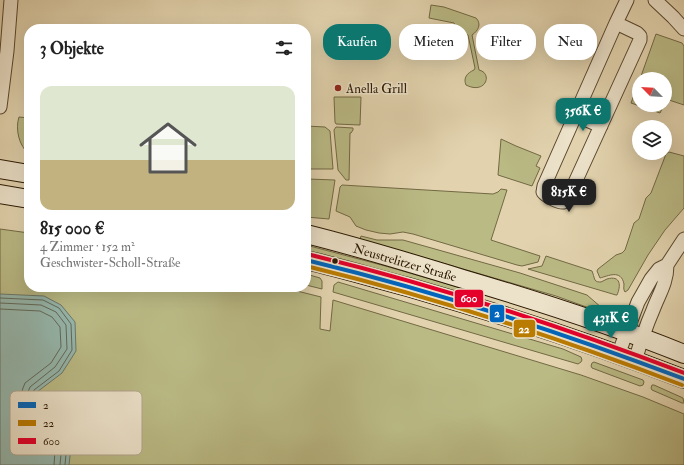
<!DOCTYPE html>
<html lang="de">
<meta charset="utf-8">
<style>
:root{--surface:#fff;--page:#f2f2f2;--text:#222;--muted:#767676;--line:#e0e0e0;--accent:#0f766e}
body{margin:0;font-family:"IM FELL Double Pica",serif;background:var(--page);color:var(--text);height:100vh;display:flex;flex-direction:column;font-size:15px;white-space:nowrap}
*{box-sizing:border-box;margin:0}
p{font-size:13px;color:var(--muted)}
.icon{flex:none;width:22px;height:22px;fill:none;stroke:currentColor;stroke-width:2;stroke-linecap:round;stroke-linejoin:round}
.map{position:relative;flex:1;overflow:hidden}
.panel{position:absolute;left:24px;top:24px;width:287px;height:268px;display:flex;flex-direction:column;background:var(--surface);border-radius:16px;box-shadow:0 4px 16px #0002}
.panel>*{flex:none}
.hud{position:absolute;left:323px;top:24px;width:301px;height:36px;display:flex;gap:8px}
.needle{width:26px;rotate:294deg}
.controls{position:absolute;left:632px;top:72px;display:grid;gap:8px}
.controls a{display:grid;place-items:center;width:40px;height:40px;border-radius:50%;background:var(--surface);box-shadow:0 4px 16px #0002;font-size:20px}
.price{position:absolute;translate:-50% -34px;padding:0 9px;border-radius:8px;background:var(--accent);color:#fff;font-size:13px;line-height:26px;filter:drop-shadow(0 1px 2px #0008)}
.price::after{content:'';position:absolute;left:50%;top:24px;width:12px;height:9px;margin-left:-6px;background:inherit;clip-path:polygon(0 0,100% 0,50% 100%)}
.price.active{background:#222;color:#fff}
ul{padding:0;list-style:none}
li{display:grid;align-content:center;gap:8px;height:212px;padding:0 16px}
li+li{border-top:1px solid var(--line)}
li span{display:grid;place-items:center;height:124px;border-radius:12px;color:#555}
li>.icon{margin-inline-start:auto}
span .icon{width:72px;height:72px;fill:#fffc;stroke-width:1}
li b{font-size:17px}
h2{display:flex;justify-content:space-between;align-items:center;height:48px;padding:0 16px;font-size:17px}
.pill{padding:0 14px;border-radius:16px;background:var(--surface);box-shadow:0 4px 16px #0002;font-size:14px;line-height:36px}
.pill.active{background:var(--accent);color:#fff}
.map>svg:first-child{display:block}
</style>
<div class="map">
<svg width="684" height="465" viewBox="0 0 684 465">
<rect width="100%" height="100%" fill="#e2d3ae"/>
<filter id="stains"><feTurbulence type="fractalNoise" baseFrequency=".005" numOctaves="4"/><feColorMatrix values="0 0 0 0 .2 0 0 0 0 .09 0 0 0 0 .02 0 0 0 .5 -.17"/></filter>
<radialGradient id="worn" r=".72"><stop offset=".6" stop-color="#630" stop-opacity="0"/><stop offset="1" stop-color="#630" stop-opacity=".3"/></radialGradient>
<!-- green -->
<path fill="#baba85" stroke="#726944" d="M431,5L444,7L476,18C482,24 478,31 472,35L479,70C493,73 486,95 466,85C463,78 467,73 474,70L475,68L468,35C464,33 458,32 456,28C455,26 455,24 454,23L429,18Z
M656,34L682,43L684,46V105L666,99L665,102V79H640Z
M639,82V105H664L660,113L631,103Z
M334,97H361L360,125L336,124L335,122Z
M19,117L29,118V154C19,146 15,129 19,117Z
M306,126L325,127L330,131L333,169H309L308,179L335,180L329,219L306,217Z
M336,127L353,128V130L351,133H350L349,180H346L338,170L334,130Z
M501,139L516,146L541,156L536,166L540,168L532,186L498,175Z
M669,152L684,156V208L665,230L648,255L628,290L625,292C623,289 624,287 624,284C621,269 608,276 600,278L597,271L598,269L616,255L622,253L625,250L634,223L639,219L646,198L651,193L666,154Z
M342,185L493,194L498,192L501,189L507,190L491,240L540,256L538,262L522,266L517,265L413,234L403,232L390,234L379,233L366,230L356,226L350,217L336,211L340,187Z
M0,229L29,233V287H281L321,297L320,329L330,331L333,300L581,375L643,397L684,414V465H0Z
M361,236L377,240H403L520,273L587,295L602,308L601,311L592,309L556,296L360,239Z
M306,245L389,267L468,290L466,295L306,252Z
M546,256L592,271C593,273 594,278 595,280C596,282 599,282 601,282C603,281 605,280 607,279C621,275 621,286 617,295H616L528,269L542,266Z
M306,274L320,278L322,281V289L306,285Z
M338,282L563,349L581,357L582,360L581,362L578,364L333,292L334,285Z
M594,362L643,380L644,382L643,385L640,386L592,368L591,366L592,363Z
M652,385H654L683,398L684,403H682L652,390L651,388Z"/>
<!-- water -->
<path fill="#95b7ad" stroke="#6b7769" d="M0,294L44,296L61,305L75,322L76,351L62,373L37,392L32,408L37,417L62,422L73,430L69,465H0Z"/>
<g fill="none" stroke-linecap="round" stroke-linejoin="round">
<!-- shore -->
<path stroke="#606858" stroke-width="1" d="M0,298L43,300L59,308L71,324L72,350L59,371L34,390L28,407V410L35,420L60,426L68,431L65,465
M0,303L41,305L56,312L66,325L67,349L55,367L30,387L23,404V412L29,422L32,425L58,430L63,434L60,465
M0,309L40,311L52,317L60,327L61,347L51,363L25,383L23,388L17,408L19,415L24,425L28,429L34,432L56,437L54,465"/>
<!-- street casing -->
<g stroke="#59472d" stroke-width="15">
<path id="street" d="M655,0L673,17L684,29
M616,23L637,33L640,36V40L567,200C566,200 565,201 564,202C559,203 546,196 543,192L544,186L616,23L627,0
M0,107L7,51L11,0
M575,115L601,126
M618,355L638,302L651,279L659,269L667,265L684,239
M635,361C640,344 646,326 653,310C659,294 667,283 667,265"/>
</g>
<!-- secondary casing -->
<g stroke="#2b1802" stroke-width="20">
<path id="secondary" d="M0,169L29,174
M0,194L29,199
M306,234C359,247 411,263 463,279C538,301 612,325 684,354
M306,260C340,268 374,278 408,287C502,314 594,344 684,379"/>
</g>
<!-- street -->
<use href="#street" stroke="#ece2ca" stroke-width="13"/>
<!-- secondary -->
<use href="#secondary" stroke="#ece2ca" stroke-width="18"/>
<!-- bus-1 casing -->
<g stroke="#ece2ca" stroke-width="7">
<path id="bus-1" d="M306,260C434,291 561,332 684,379"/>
</g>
<!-- bus-2 casing -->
<g stroke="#ece2ca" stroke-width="7">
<path id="bus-2" d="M306,266C434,297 559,338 682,385"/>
</g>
<!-- bus-3 casing -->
<g stroke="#ece2ca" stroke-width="7">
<path id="bus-3" d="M307,254C435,285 561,326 684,373"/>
</g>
<!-- bus-1 -->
<use href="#bus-1" stroke="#0065bd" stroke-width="4"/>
<!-- bus-2 -->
<use href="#bus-2" stroke="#ba7b01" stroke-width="4"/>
<!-- bus-3 -->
<use href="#bus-3" stroke="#e4002b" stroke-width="4"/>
</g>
<!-- markers -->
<circle fill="#8f2418" stroke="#ece2ca" stroke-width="1.5" cx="338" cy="88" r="4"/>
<circle fill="#2b1802" stroke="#ece2ca" stroke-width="1.5" cx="335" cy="261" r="3.5"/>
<g text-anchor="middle" stroke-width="3" stroke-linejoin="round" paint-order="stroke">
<!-- poi labels -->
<g font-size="13" fill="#2b1802" stroke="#ece2ca" text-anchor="start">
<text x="346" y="93">Anella Grill</text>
</g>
<!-- street labels -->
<g font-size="13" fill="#2b1802" stroke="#ece2ca">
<text transform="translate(405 262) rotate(16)" y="5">Neustrelitzer Straße</text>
</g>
</g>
<!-- legend -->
<rect x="10" y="391" width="132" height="64" rx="6" fill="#ece2ca" stroke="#b2a58e" stroke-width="1"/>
<rect x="18" y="402" width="18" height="6" fill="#0065bd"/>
<rect x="18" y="420" width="18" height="6" fill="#ba7b01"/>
<rect x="18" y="438" width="18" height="6" fill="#e4002b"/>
<g font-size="11" fill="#2b1802">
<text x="43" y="409">2</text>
<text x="43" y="427">22</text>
<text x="43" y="445">600</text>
</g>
<g stroke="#ece2ca" stroke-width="1.5">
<rect x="454" y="289" width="30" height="19" rx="4" fill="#e4002b"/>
<rect x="489" y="304" width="16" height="19" rx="4" fill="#0065bd"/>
<rect x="513" y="319" width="23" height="19" rx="4" fill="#ba7b01"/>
</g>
<g font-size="11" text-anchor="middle" font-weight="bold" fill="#fff">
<text x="469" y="302">600</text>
<text x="497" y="317">2</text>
<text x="524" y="333">22</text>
</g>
<rect width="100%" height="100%" filter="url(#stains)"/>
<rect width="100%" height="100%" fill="url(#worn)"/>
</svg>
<div class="controls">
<a><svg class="needle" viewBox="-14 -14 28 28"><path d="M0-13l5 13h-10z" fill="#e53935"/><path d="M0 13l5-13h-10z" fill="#767676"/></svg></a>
<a><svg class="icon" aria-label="layers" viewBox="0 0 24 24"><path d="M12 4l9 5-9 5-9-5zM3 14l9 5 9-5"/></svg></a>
</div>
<b class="price" style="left:583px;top:132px">356K €</b>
<b class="price active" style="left:569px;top:213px">815K €</b>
<b class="price" style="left:611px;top:339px">431K €</b>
<div class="hud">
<a class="pill active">Kaufen</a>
<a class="pill">Mieten</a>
<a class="pill">Filter</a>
<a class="pill">Neu</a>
</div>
<section class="panel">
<h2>3 Objekte<svg class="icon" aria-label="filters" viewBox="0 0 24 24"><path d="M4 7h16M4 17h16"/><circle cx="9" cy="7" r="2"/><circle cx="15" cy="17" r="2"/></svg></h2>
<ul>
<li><span style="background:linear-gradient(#dfe7d0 60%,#c2b280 0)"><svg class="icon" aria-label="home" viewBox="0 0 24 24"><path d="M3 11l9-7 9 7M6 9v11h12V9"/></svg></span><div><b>815 000 €</b><p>4 Zimmer · 152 m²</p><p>Geschwister-Scholl-Straße</p></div></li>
</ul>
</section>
</div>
